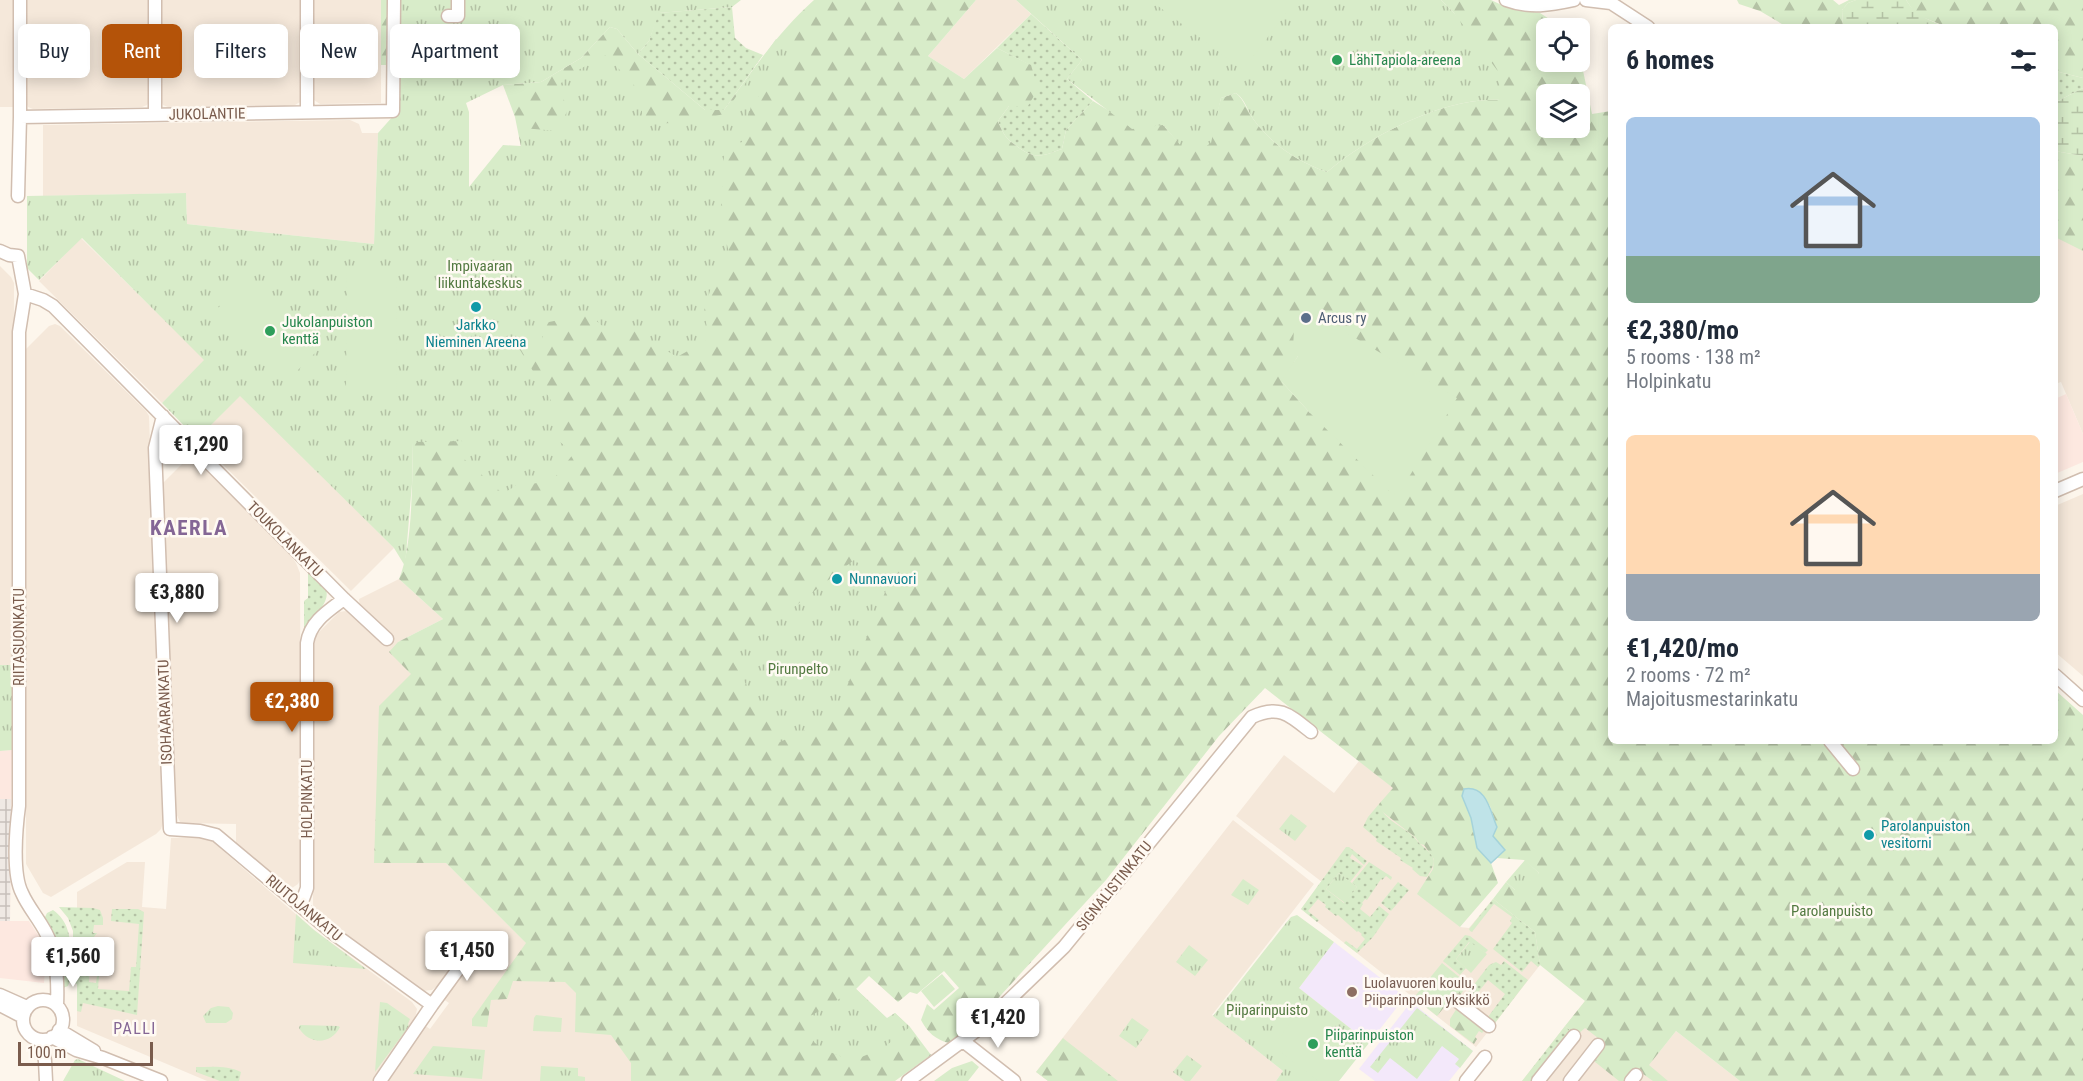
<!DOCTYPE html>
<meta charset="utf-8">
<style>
:root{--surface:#fff;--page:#f6f6f7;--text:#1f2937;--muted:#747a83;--accent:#b45309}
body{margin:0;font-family:"Roboto Condensed",sans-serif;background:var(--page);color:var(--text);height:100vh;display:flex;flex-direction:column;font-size:22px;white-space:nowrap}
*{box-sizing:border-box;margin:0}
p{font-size:20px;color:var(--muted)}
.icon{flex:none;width:33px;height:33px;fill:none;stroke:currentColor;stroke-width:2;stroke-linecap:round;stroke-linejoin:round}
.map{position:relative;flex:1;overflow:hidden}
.side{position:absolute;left:1608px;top:24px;width:450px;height:720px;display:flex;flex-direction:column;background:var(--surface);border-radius:9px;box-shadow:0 3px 15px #0003}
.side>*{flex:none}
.guide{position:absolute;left:18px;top:24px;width:570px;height:54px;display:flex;gap:12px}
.fabs{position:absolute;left:1536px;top:18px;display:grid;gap:12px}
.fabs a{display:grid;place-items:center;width:54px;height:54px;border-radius:9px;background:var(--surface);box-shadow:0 3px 15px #0003;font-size:30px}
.scale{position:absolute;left:18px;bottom:15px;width:135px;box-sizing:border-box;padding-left:6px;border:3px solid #7a5c4d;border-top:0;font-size:16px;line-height:21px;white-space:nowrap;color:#7a5c4d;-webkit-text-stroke:4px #fffaf3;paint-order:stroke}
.price{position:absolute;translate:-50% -51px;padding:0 14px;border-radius:6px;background:#fff;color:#222;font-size:20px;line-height:39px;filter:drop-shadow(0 2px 3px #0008)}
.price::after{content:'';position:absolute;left:50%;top:36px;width:18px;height:14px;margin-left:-9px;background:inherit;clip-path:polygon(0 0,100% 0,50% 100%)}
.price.active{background:var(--accent);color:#fff}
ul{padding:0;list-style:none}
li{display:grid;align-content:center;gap:12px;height:318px;padding:0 18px}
li span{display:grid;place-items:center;height:186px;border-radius:9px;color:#555}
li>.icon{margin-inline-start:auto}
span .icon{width:108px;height:108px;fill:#fffc;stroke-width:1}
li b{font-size:26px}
h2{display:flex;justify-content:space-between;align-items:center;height:72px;padding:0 18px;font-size:26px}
.tag{padding:0 21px;border-radius:9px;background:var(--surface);box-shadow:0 3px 15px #0003;font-size:21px;line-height:54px}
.tag.active{background:var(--accent);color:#fff}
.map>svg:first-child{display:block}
</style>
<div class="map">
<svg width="2083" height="1081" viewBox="0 0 2083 1081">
<defs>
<pattern id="industrial-grid" width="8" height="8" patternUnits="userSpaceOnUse" patternTransform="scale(1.5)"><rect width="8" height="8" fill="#efe9e4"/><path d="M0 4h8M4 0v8" fill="none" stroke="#c7c0bb"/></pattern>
<pattern id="grass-dots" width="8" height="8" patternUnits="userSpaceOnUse" patternTransform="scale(1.5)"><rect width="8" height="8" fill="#d8ecc9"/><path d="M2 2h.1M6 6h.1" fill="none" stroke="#b4c2a5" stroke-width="1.8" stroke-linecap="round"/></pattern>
<pattern id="forest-firs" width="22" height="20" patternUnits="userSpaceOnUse" patternTransform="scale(1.5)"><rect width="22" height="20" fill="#d8ecc9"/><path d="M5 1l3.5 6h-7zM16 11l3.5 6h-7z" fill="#b4c2a5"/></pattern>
<pattern id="wetland-marsh" width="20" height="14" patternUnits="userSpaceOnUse" patternTransform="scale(1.5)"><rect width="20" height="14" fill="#d8ecc9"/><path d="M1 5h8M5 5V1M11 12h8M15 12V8" fill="none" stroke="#b4c2a5"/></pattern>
<pattern id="park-tufts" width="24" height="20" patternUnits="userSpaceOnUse" patternTransform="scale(1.5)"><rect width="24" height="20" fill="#d8ecc9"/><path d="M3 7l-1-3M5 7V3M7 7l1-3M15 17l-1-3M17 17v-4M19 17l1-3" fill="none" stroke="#b4c2a5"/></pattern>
</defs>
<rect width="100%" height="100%" fill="#fdf6ec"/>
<!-- residential -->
<path fill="#f5e8da" d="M0,0H14L13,107H0Z
M26,0H149V101L147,105L142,107L33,109L28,107L26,102Z
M161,0H301L300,102L295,105L168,107L163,105L161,100Z
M314,0H381V103L320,104L314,100Z
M976,0H1016L1031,14L964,79L928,56Z
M350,120L359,124L362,133H378L374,244L187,224L186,193L43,196V125Z
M2055,199L2083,236V434L2061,382L2055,384Z
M81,238L205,360L162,403L39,281Z
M0,266L11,277L14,283L13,665H0Z
M55,324L60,326L146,411L149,416L163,823L161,829L156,834L51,897L43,893L26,864V349L49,326Z
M240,395L394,548L351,591L197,439Z
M191,459L195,460L289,553L296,563L300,573L301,878L298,884L292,888H288L236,844V824L182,823L180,822L175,811L163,483L186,460Z
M2083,494V676L2055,652V506Z
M399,579L443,619L398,642L411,674L446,863L665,1081H207L77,1026V892L127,862H145L142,907L166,909L171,838L202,837L212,841L314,930L412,1002L417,1009L415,1019L430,1029L449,1003L443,999L464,970L462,952L437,986L432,990L422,991L313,912V638L339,612L346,611L352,615L360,607L359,599Z
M1284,755L1334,793L1359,761L1459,839L1460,927L1469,928L1493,899L1535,932L1540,965L1476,1047L1301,909L1322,882L1236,816Z
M1233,820L1314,884L1212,1015L1283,1071L1276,1081H1048L1036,1072Z
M1585,1001L1656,1056L1676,1031L1740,1081H1522Z"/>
<!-- commercial -->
<path fill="#fde8e0" d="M2066,394L2083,434V462L2055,474V399Z
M12,750L10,921H29L40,938L46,957L44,983L0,978V751Z"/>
<!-- industrial -->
<path fill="url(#industrial-grid)" d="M0,799H11L10,921H0Z"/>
<!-- education -->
<path fill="#f3e8fa" d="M1334,942L1405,997L1369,1043L1299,988Z
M1411,1002L1473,1051L1449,1081H1375L1359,1069Z"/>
<!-- grass -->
<path fill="url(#grass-dots)" d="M732,7L735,38L746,48L763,55L724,110H705L638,54L649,41L658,13Z
M1031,14L1082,60L1067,79L1093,101L1066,130L1062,149C1042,156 1036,160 1018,147C1006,139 1003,134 998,121L1009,106L1030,65L997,48Z
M2055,71L2083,78V88L2058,101H2055Z
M312,570C316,576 324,583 326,590C331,604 309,619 304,632V601L308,598V573Z
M1379,804C1383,819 1402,826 1413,836C1415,838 1417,841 1419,843C1433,856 1440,857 1427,877L1420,876L1412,869L1413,868L1400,860L1401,858L1376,841L1377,839L1363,827L1368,817Z
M1346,847H1349L1367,861L1364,865L1352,854L1350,858L1363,866L1350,882L1339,873L1326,889L1344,903L1357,887L1352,883L1369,862L1392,877L1391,880L1386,876L1382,880L1381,879L1367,900L1365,899L1362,903L1363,904L1360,909L1370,917L1379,906L1389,914L1373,937L1357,953L1344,943L1346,941L1357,949L1365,939L1361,935L1362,934L1358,931L1357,932L1338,915L1336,916L1325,907L1326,905L1318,899L1308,911L1319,920L1317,922L1301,909Z
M1398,882L1409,890L1391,911L1381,903Z
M1493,899L1535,932L1540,965L1538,967L1531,961L1522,972L1493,949L1512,923L1510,921L1512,917L1494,904L1472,932L1470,931L1469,929Z
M59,907L93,908L100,910L103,918V925H94L93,933H97L94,937L96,951L101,947L100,960H90L89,982L96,983L97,976H99L98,989L129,991L131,967H136L139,924L111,921L112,909H138L144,912L137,1015L83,1003L81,1012L77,1011V984L73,982V931L68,918Z
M53,910C76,926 70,956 70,981L68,986L63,988L61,987C61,958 60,944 44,919L47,913Z
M1465,935L1470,936L1488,950L1485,953L1469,942L1456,959L1466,968L1460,975L1443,961Z
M1504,961L1528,980L1492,1027L1485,1021L1505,994L1488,980L1472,1000L1469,998L1466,1002L1463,999L1489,965L1496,962L1501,965Z
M1565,1026L1571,1031L1535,1081H1522Z
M196,1067C211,1067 227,1065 241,1072L239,1081H220L196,1072Z"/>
<!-- forest -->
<path fill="url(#forest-firs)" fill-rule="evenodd" d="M381,0H390L389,65H381Z
M814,0H976L928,56L964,79L997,48L1031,65L1038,89L1028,106H1009L998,121C1003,134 1006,139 1018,147C1036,160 1042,156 1062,149L1066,130L1093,101L1111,112L1163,125L1187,152L1217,113L1221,98L1236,93C1245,101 1247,111 1254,120C1272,145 1299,162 1327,172C1370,136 1443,97 1500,100L1454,13L1441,0H1491L1508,8L1540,13L1563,28H1546V62H1580V56L1592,114L1611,111V741H2055V690L2083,715V1081H1740L1676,1031L1649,1065L1668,1081H1653L1643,1074L1637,1081H1619L1590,1058L1592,1047L1598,1038L1585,1028L1577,1035L1565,1026L1585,1001L1540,965L1535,932L1493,899L1506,882L1515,890L1539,873L1524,860L1497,858L1504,850L1493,836L1497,827L1490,806L1483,795L1462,796L1471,818L1477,848L1491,863L1498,883L1460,927L1417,894L1433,869L1434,859L1424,845L1420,844L1415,837L1380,810L1379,804L1393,788L1265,688L1219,736L1106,880L980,1018L949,1043C936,1040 927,1032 921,1020L927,1004L934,1010L959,988L944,971L917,994L910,992L898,1002L869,976L856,989L887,1019L895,1013L910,1027L931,1055L895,1081H631V1063L611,1035L575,1032L576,993L565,982L513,981L507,999L491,1000L487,1027L472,1026V1019L526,943L446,863H374L379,706L411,674L389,652L398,642L443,619L399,579C413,547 412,479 413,442L521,147L515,117L503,85L541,82L581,58L610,27L617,29L638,54L705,110H724C752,71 778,32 814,0ZM1546,94H1580V128H1546ZM1298,356L1310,413L1282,382Z
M1737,0H1833L1839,5L1849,0H1856L1848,3L1842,10L1843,27H1787L1760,11L1739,4Z
M1906,0H2083V78L2055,71V27H1947L1922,17L1915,13Z
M2055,151L2083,156V251L2055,237Z
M1442,963L1468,984L1452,1007L1447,1004L1437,1016L1417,1000L1416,995Z
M1457,1008L1488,1026L1482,1033L1479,1031L1475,1037L1477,1039L1474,1044L1450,1026V1019Z
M1063,1038L1064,1039L1118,1081H1048L1036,1072Z"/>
<!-- wetland -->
<path fill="url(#wetland-marsh)" d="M1856,0H1906C1916,16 1930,21 1947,27H1843L1842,10L1848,3Z
M2083,88V156L2055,151V101H2058Z"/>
<!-- park -->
<path fill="url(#park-tufts)" d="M398,0H741L732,7L659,13L649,41L638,54L617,29L610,27L581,58L541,82L503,85L466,103L469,112V187L503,145L521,146L522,128L558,131L568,109L558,87L567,76L606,55L642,94V113L652,124L690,122L724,114L776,39L793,50L751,106L743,141L724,155L720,221L732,262L712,284L704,311L709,339L677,357L635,331L612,335L589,314L544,323L542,344L517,345L561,417L560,442L574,453L552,481L515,486L503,494L462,457L466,441L413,442L412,484L405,566L394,548L240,396L197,439L162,403L204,360L82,238L39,280L27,268V196L186,193L187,224L374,244L378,133L394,115Z
M1016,0H1441L1454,13L1500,74V100C1443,97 1370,136 1327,172C1299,162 1272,145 1254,120C1247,111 1246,100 1236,93L1221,98L1211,143L1200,150L1187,153L1163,125L1132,129L1067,79L1082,60Z
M854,560L888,585L835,716L780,742L730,657Z
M0,665H13L12,750L0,751Z
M1291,814L1307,826L1295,841L1279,829Z
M1525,860L1539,873L1524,892L1515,890L1506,882Z
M1339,873L1357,887L1345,903L1326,889Z
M1243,879L1259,890L1248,905L1231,895Z
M296,914L314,930L366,969L293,963Z
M1297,915L1334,942L1299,988L1369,1043L1339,1081H1276L1283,1071L1213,1016L1286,923L1291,917Z
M1470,942L1487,954L1471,973L1456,959Z
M1189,945L1208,960L1195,976L1176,962Z
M856,989L887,1018L895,1013L910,1027L883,1048L852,1061L823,1049L807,1037L809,1017Z
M380,1002L387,1003L410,1019L408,1024L409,1026L375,1072Z
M218,1006L229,1007L233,1013L232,1019L226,1023H206L203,1016L211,1008Z
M1417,1008L1473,1051L1460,1068L1455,1064L1459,1059L1442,1046L1417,1079L1390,1058L1378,1073L1370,1067Z
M1132,1018L1149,1030L1136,1048L1119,1036Z
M300,1025L338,1026L340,1027C331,1045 309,1045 299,1028Z
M433,1046L485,1050L482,1079L413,1074Z
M1187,1055L1202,1066L1190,1081H1185L1173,1072Z
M78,1059L125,1081H126H63L75,1060Z
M972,1061L979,1067L968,1081H934L952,1068Z
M541,1066L578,1068V1076L585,1077V1081H540Z"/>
<!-- garden -->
<path fill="#d8ecc9" d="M1150,0H1294L1295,1L1243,70Z
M347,269H397L396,393H346Z
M250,276L321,347L286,382L215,311Z
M1306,309L1457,398L1398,495L1391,493L1310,413L1281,381L1298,356L1293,351L1294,327Z
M942,974L955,989L934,1007L921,991Z
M1305,1011L1357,1054L1336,1081H1318L1281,1052L1278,1040L1298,1012L1302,1014Z
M536,1015L562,1018L561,1032L533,1031L534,1018Z"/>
<!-- water -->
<path fill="#bfe3e8" stroke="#a5d3da" stroke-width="1.5" d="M1464,789C1487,785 1490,811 1497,827L1493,836L1505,850L1491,863L1477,848L1471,818L1462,796Z"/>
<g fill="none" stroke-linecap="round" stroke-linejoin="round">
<!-- minor casing -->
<g stroke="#d1beb0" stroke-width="15">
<path id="minor" d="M307,0V112
M1506,0C1530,9 1551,5 1574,0
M1586,0L1611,3L1648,27
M448,16H458V0
M155,115V0
M20,117L393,111L394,0
M18,196L20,117V0
M0,251L9,255L18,256L25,294L19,332V806C16,828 12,874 22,893C28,907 39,919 46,933C57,953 58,983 57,1006
M25,294L43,300L53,306L344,599L387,639
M163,416L155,448L170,829L200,831L216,835L334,934L432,1005
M2055,491L2083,479
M2055,675L2083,700
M1830,741L1853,769
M299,905L303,899L307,888V643C310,622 328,611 344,599
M0,995L27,1007
M23 1020a20 20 0 1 1 40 0a20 20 0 1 1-40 0Z
M1457,1001L1489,1026
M0,1005L23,1017
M59,1030L94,1051
M52,1037L76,1050L103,1058L161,1081
M41,1040L45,1061L46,1081
M963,1041L1014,1081
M380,1081L432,1005L478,942
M908,1081L980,1028L1064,947L1252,717C1279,704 1290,715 1311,732
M1466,1081L1485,1057
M1538,1081L1574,1036
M1570,1081L1598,1045
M1631,1081L1636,1075"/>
</g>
<!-- minor -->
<use href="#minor" stroke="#fff" stroke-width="12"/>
</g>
<!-- markers -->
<g fill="#2e9e5b" stroke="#fffaf3" stroke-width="2">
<circle cx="1337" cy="60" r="6"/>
<circle cx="270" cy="331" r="6"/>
<circle cx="1313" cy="1044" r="6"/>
</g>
<g fill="#0f9aa8" stroke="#fffaf3" stroke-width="2">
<circle cx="476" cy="307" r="6"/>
<circle cx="837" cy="579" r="6"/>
<circle cx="1869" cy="835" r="6"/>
</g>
<circle fill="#5c6f8a" stroke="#fffaf3" stroke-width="2" cx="1306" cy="318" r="6"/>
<circle fill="#8d6e63" stroke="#fffaf3" stroke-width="2" cx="1352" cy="992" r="6"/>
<g text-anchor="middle" stroke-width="5" stroke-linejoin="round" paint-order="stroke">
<!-- leisure labels -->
<g font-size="15" fill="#27864d" stroke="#fffaf3" text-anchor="start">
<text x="1349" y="65">LähiTapiola-areena</text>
<text x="282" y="327">Jukolanpuiston<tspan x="282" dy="17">kenttä</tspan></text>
<text x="1325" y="1040">Piiparinpuiston<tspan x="1325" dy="17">kenttä</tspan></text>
</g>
<!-- street labels -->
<g font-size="15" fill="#7a5c4d" stroke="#fffaf3">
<text transform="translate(207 114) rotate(-1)" y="5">JUKOLANTIE</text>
<text transform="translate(285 539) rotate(45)" y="5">TOUKOLANKATU</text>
<text transform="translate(19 637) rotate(-90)" y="5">RIITASUONKATU</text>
<text transform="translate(165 712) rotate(-92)" y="5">ISOHAARANKATU</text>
<text transform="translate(307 799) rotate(-90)" y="5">HOLPINKATU</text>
<text transform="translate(1114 886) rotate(-51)" y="5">SIGNALISTINKATU</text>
<text transform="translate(304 908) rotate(40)" y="5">RIUTOJANKATU</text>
</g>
<!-- park labels -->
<g font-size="15" fill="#537a41" stroke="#fffaf3">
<text x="480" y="271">Impivaaran<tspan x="480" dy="17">liikuntakeskus</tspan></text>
<text x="798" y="674">Pirunpelto</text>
<text x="1832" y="916">Parolanpuisto</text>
<text x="1267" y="1015">Piiparinpuisto</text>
</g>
<!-- service labels -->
<g font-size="15" fill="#4e5e75" stroke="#fffaf3" text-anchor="start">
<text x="1318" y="323">Arcus ry</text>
</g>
<!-- culture labels -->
<g font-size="15" fill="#0d838f" stroke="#fffaf3" text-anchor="start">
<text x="476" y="330" text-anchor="middle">Jarkko<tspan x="476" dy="17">Nieminen Areena</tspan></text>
<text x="849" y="584">Nunnavuori</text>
<text x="1881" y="831">Parolanpuiston<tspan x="1881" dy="17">vesitorni</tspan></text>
</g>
<!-- education labels -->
<g font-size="15" fill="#785e54" stroke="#fffaf3" text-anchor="start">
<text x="1364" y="988">Luolavuoren koulu,<tspan x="1364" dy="17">Piiparinpolun yksikkö</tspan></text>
</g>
<!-- neighbourhood labels -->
<g font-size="16" letter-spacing="1.5" fill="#846695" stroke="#fffaf3">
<text x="135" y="1034">PALLI</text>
</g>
<!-- district labels -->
<g font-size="21" font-weight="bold" letter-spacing="1.5" fill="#846695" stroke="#fffaf3">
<text x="189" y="535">KAERLA</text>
</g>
</g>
</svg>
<div class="fabs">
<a><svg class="icon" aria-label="locate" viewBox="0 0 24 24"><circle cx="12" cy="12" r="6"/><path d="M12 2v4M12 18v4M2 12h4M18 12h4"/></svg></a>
<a><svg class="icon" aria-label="layers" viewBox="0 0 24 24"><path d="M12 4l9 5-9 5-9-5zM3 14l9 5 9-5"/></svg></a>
</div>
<div class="scale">100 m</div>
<b class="price" style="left:201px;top:476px">€1,290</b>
<b class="price" style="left:177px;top:624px">€3,880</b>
<b class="price active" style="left:292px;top:733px">€2,380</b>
<b class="price" style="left:467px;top:982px">€1,450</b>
<b class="price" style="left:73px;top:988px">€1,560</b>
<b class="price" style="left:998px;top:1049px">€1,420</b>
<div class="guide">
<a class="tag">Buy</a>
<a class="tag active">Rent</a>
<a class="tag">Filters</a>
<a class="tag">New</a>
<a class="tag">Apartment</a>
</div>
<section class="side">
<h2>6 homes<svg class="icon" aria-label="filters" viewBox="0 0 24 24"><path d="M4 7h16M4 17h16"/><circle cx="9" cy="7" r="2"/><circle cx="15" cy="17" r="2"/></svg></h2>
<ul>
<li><span style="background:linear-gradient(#a9c7e8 75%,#7fa58c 0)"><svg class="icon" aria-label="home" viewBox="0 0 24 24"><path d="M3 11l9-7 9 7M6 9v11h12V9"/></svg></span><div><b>€2,380/mo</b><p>5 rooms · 138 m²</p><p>Holpinkatu</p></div></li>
<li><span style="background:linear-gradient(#ffd9b3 75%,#9aa5b1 0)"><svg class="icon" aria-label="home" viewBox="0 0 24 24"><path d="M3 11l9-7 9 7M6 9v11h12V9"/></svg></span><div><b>€1,420/mo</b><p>2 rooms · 72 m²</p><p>Majoitusmestarinkatu</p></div></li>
</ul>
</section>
</div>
